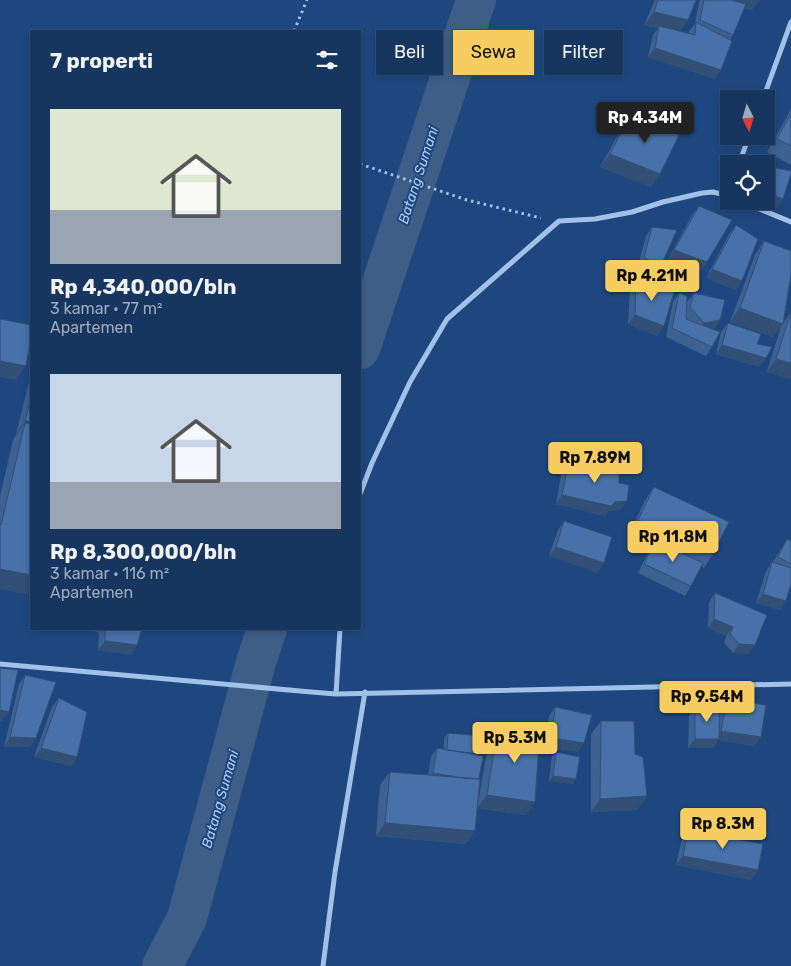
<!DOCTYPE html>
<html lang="id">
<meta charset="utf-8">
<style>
:root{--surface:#16355f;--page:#1f3d65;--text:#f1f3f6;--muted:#9eabbd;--line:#355074;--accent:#f7cd61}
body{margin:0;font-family:Rubik,sans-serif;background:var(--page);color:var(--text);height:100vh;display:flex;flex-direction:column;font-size:19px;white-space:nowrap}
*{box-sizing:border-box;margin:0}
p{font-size:16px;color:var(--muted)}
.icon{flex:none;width:28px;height:28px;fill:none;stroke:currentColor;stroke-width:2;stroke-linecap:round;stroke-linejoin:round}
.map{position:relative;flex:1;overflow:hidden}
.side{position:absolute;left:30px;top:30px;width:331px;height:600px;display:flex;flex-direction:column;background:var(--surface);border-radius:0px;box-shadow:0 2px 8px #0003,0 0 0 1px var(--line)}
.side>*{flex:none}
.top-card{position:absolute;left:376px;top:30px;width:339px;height:45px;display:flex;gap:10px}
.needle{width:32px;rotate:175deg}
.fabs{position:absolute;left:720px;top:90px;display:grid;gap:10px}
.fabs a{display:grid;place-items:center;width:55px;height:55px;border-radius:0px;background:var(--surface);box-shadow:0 2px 8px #0003,0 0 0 1px var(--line);font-size:25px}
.price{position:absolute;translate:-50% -42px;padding:0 11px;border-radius:5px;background:var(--accent);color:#111;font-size:16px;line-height:32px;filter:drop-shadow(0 1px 2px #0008)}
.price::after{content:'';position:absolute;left:50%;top:30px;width:15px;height:11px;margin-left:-8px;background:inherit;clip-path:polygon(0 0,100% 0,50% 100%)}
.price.selected{background:#222;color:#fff}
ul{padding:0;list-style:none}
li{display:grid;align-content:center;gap:10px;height:265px;padding:0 20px}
li span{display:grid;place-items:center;height:155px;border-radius:0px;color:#555}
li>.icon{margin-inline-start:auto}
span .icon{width:90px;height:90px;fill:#fffc;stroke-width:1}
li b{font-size:21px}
h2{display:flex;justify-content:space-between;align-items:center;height:60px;padding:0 20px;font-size:21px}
.tag{padding:0 18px;border-radius:0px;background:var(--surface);box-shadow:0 2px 8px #0003,0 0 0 1px var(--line);font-size:18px;line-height:45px}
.tag.selected{background:var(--accent);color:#111}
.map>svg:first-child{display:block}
</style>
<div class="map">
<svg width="791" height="966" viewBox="0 0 791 966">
<rect width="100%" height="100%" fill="#1e477f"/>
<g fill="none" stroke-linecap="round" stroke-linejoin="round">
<!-- river -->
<path stroke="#3f5e87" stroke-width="40" d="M360,349L476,0
M162,966L187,918L256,662L267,629"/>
<!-- path -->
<path stroke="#a2c1e8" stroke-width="3" stroke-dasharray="2.5 4" stroke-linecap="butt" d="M294,31L307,0
M360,164L467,200L541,218"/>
<!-- street -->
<path stroke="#a2c1e8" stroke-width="5" d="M763,99L791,22
M739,164L749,136
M740,201L791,222
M360,494L372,463L410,382L447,319L559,221L595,219L632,212L663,202L702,193L713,192L729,196
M0,664L311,692L336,694L791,684
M336,694L340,629
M323,966L335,872L365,692"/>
</g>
<!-- wall -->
<path fill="#3d6190" d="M655,0H696L680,31L689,33V31L695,24L699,2L700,0H759L752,10L744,8L733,35L730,40L715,79L648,57L653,35L658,28L644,25Z
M791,109V165L767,152Z
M631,114L660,174L651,187L600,167L622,128Z
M699,206L701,271L668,259L692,215Z
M736,225L742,281L736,290L706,278L729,234Z
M652,227L660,268L654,277L638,266L646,236Z
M764,241L783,323L791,312V379L767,372L781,326L773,337L730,322L755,255Z
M636,279L657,336L628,324L630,288Z
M679,293L687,304V302L694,293L720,320L714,329L712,347L706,356L666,337L673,302Z
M728,323L757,344L759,367L716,354L721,332Z
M31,374V588L27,594L0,589V496L13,440L17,434H16Z
M569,461L619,483L620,510L608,511L605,516L556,504L562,470Z
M654,487L713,554L704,568L701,566L691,586L685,596L638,573L649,550L653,544L629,534L645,500Z
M564,521L604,563L597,572L549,556L558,530Z
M787,539L790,541L791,539V584L780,610L756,603L766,571L772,562H773L781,549Z
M715,593L755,645L748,654L733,653L724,643L726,636L708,628L709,602Z
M90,629H142L137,645L131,655L98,650L99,633Z
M25,675L36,738L29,747H4L19,684Z
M59,698L77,757L71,766L34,757L52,707Z
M727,699L761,737L754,746L718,740L713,748H688L689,716L695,707L720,708Z
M555,707L578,752L545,747L549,716Z
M601,721L635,754L637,810L591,812V734Z
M498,727L526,815L477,808L489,741Z
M448,733L478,755L466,844L376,836L380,785L390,772L428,775L431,757L437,748L444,749V738Z
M556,752L576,779L573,784L549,781L552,756Z
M688,830L751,880L676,865L682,839Z"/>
<!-- shaded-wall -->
<path fill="#324f76" d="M719,0H756L759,1L752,10Z
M654,12L688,20L679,33L659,26L658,28L644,25Z
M655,48L721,70L715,79L648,57Z
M610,154L660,174L651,187L600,167Z
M766,193L783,199L777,208L758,201H766Z
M674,250L707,262L701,271L668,259Z
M712,269L742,281L736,290L706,278Z
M740,308L783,324L773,337L730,322Z
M635,315L664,326L657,336L628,324Z
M720,320L714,329L697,332L704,323Z
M722,345L766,358L759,367L716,354Z
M776,359L791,363V379L767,372Z
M0,361L26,366L16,380L0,377Z
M25,421L31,422V438L25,423L17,434H16Z
M562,495L615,502L627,501L620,510L608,511L605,516L556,504Z
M556,547L604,563L597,572L549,556Z
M0,569L31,575V588L27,594L0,589Z
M763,594L786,601L780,610L756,603Z
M714,619L733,627L726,636L708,628Z
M105,641L137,645L131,655L98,650Z
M739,644L755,645L748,654L733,653Z
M0,710L9,712L2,721H0Z
M721,731L761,737L754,746L718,740L713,748H688L695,739H715Z
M10,737L36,738L29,747H4Z
M552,738L584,743L578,752L545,747Z
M41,748L77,757L71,766L34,757Z
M433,773L478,781L426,782Z
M553,776L576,779L573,784L549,781Z
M487,795L535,802L526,815L477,808Z
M647,796L637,810L591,812L600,799Z
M385,823L475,831L466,844L376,836Z
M683,856L758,870L751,880L676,865Z"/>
<!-- building -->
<path fill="#4771a8" stroke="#324f76" d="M658,0H696L688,20L654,12Z
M704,0H731L746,4L733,35L700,20Z
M696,22L732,41L721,70L655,48L659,26L695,35Z
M791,113V146L777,139Z
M631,114L679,135L660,174L610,154Z
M766,166L791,171V174L783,199L766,193Z
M699,206L732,220L707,262L674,250Z
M736,225L758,239L742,281L712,269Z
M652,227L677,230L660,268L644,257Z
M764,241L791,251V274L783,324L740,308Z
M636,279L674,292L664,326L635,315Z
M679,293L687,296L686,319L720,332L712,347L672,328Z
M694,293L725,300L720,320L704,323L690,307Z
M791,312V363L776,359Z
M0,319L31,325V337L26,366L0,361Z
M728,323L761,334L757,344L772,347L766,358L722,345Z
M31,397V422L25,421Z
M25,423L31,424V575L0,569V524L1,525Z
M569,461L619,469V483L629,485L627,501L615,502L611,506L562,495Z
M654,487L729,522L713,554L638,520Z
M564,521L612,537L604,563L556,547Z
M787,539L791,541V564L778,557Z
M655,540L703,563L691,586L644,564Z
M772,562L791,568V584L786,601L763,594Z
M715,593L767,615L755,645L739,644L730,634L733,627L714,619Z
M105,629H142L137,645L105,641Z
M0,668L18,670L9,712L0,710Z
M25,675L56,682L36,738L10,737Z
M59,698L87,712L77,757L41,748Z
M727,699L766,705L761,737L721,731Z
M555,707L592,715L584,743L552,738Z
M695,707L720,708L719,739H695Z
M601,721H634L635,754L643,757L647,796L600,799Z
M498,727L540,730L535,802L487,795Z
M448,733L480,736L478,754L447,750Z
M437,748L483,756L479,779L463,778L433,773Z
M556,752L580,757L576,779L553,776Z
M390,772L480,779L475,831L385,823Z
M688,830L763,844L758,870L683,856Z"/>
<g text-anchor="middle" stroke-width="4" stroke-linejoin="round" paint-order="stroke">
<!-- water labels -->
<g font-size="14" font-style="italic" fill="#adcbf0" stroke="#1e477f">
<text transform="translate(418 175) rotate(-72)" y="5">Batang Sumani</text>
<text transform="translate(220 799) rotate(-74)" y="5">Batang Sumani</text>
</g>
</g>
</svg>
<div class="fabs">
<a><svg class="needle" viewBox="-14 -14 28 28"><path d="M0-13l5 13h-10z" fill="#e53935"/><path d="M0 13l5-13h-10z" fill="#9eabbd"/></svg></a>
<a><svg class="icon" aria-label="locate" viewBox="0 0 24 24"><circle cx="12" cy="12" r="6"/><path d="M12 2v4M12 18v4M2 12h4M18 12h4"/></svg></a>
</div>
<b class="price selected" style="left:645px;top:144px">Rp 4.34M</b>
<b class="price" style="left:652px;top:302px">Rp 4.21M</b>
<b class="price" style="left:595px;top:484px">Rp 7.89M</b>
<b class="price" style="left:673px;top:563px">Rp 11.8M</b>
<b class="price" style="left:707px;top:723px">Rp 9.54M</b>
<b class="price" style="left:515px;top:764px">Rp 5.3M</b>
<b class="price" style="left:723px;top:850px">Rp 8.3M</b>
<div class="top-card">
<a class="tag">Beli</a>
<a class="tag selected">Sewa</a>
<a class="tag">Filter</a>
</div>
<section class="side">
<h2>7 properti<svg class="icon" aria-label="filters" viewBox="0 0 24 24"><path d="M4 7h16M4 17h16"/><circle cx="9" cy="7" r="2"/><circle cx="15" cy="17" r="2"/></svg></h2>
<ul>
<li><span style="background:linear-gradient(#dfe7d0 65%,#9aa5b1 0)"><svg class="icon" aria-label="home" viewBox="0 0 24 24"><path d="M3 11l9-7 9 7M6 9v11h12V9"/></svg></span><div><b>Rp 4,340,000/bln</b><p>3 kamar · 77 m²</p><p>Apartemen</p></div></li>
<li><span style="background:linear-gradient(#c9d6e8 70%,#9aa5b1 0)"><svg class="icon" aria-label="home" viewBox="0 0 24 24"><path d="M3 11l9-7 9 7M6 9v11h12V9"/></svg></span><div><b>Rp 8,300,000/bln</b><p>3 kamar · 116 m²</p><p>Apartemen</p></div></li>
</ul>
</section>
</div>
